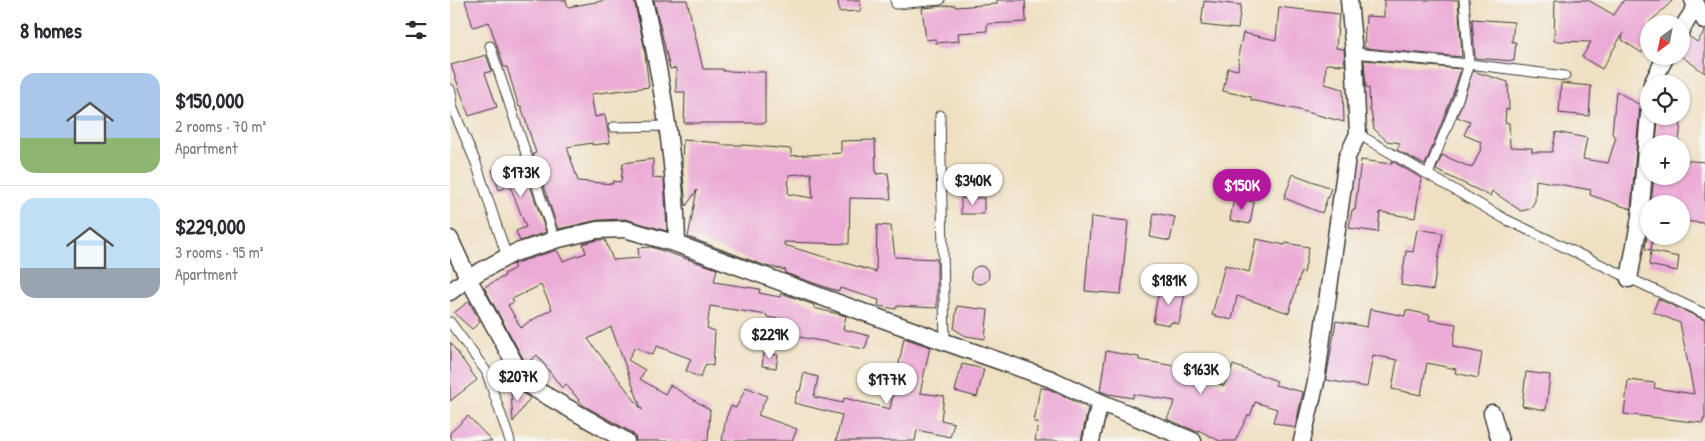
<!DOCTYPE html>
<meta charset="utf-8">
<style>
:root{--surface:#fff;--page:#f2f2f3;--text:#2b2b33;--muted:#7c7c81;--line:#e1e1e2;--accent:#b5179e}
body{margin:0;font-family:"Patrick Hand",sans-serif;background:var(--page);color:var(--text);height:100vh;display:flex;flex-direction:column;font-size:19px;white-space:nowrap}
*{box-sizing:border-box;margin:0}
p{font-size:16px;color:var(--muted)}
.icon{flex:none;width:28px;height:28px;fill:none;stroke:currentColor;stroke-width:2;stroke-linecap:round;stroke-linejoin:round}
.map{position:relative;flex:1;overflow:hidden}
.details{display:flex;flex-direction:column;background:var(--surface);width:450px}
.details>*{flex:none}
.needle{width:32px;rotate:212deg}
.fabs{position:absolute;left:1190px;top:15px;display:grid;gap:10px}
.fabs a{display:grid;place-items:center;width:50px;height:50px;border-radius:50%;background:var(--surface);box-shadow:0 1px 4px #0004;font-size:25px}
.price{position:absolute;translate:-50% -42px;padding:0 11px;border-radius:18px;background:#fff;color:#222;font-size:16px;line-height:32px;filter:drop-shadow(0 1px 2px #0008)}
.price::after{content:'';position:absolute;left:50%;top:30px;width:15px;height:11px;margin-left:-8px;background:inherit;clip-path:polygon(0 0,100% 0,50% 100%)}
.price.active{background:var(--accent);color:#fff}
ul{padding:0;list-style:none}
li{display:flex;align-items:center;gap:15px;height:125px;padding:0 20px}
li+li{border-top:1px solid var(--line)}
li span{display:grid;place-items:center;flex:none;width:140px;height:100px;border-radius:15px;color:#555}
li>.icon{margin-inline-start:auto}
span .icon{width:60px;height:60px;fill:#fffc;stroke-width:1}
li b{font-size:21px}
h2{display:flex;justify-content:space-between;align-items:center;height:60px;padding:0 20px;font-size:21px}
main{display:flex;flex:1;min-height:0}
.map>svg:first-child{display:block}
</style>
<main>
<section class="details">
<h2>8 homes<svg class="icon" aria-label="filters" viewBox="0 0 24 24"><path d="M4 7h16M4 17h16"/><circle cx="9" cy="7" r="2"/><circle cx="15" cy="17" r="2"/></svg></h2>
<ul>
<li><span style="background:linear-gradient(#a9c7e8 65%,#8fb573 0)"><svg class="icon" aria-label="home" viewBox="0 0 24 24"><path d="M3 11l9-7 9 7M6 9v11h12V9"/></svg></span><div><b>$150,000</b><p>2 rooms · 70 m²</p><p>Apartment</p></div></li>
<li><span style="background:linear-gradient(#bfe0f5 70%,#9aa5b1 0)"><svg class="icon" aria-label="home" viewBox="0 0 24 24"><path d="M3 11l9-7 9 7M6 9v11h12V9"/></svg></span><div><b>$229,000</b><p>3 rooms · 95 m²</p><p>Apartment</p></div></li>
</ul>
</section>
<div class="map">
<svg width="1255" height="441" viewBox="0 0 1255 441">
<rect width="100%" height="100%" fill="#f6f6f2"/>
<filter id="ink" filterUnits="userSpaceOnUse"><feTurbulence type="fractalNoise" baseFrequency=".02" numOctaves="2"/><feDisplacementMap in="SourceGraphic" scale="10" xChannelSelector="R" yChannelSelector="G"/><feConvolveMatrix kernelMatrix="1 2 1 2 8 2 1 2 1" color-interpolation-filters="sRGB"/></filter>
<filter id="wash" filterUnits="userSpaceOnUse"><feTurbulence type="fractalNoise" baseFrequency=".0096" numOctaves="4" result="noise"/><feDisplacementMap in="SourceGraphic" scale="20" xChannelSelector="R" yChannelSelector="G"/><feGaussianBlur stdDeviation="1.12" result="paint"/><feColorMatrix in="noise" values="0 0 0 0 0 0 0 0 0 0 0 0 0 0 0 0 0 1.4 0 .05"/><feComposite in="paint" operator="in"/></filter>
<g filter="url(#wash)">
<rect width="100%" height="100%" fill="#efe0c2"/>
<g id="blocks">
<!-- building -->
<path fill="#ecaad6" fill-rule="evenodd" d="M15,0H116L118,7L157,0H184L194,46L199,87L141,94L145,117L155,115L160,143L142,145V143L117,147L128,181L163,184V181L171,182L173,163L203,159V178L214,179L217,231L175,219L148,220L108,229L83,154L86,153L71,106L69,107L57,67H54L39,22L23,27Z
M204,0H237L253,69H273V71L315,72V123H234L235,92H226V68L220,69Z
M388,0H410L411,11L389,12Z
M547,0H575L576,22L537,24V31L508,33L509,41L486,43V39L476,40L472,8L505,5V7L547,4Z
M934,0H1008L1012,57L914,48L916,16L934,17Z
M1105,0H1138L1164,15L1174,0H1223L1199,23V52L1194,49L1192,53L1172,40L1173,33L1152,69L1132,57L1141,42L1104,41Z
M754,1L791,5L788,29L751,25Z
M829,7L889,14L886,48L894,49L895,65L876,64L875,84L893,89L894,122L845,109L801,100V97L773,91L778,68L788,70L789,51L793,33L826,40Z
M1022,19L1064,22L1062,42H1066L1064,61L1025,58Z
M1255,31V73L1231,56V47L1239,36L1247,42Z
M36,55L42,71L35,73L47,107L19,116L1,65Z
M914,60L1011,69L1002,97L975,165L947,150L950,143L937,141L924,129L921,111H920L919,88L916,87Z
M1023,71L1058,82L1059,110L1056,109L1055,122L1059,123L1060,147L1082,148V152H1102L1106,132L1137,138L1133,159L1158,163L1166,137L1162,134L1166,91L1190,105L1181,209L1140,195L1141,190L1086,180L1085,201L1080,209L1071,211L1042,191L1040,196L986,170L992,155L1022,168L1032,147L1030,146L1031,142L1014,135L1020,122L1007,117Z
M1111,83L1141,86L1139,116L1109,113Z
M1208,120L1231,121L1229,144H1206Z
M233,140L271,143V145H293L341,149V156L391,153V141L425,140L426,174L438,173L441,199L400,198L399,244L334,242V245L426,272L427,225L441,226L445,257L487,259V308L447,306L446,309L428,306L429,300L390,288L389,291L378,288L335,273L336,270L316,266L238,237L247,190L236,206L232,165ZM361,173L363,198L338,194L339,175Z
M911,160L941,164L942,161L971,178L965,218L930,212L928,232L899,228L902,210H905Z
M1231,160L1255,162V223L1231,221V204H1201L1204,176H1231Z
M65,161L67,167L73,165L96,232L70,241L66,231L76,227L60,186L49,190L42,170Z
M843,174L881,188L872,213L834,198Z
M511,198H534V214H511Z
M784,198L804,202L800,224L780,220Z
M704,213L725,217L720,241L700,237Z
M641,217L678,221L671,294L635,291Z
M967,229L993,233L983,290L951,285L956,251L963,252Z
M1197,236H1203L1201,250L1195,249Z
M806,239L835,245L836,243L859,247L854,273L851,272L839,313L787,296L782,320L762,315L775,265L799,272Z
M148,240H155L163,260L189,258L188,248L201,247L267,269L264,282L310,289L309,293L330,297L331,293L364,305V308L396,316L393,329L419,336L415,349L338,335L339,333L327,331L329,319L317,317V315L260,306L257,328L265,331L263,366L256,364L250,378L236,371L241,359L207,346L202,355L185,347L178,360L195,370L190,379L215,394L220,385L260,410L258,441H186L185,436L181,432L133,405L116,384L112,388L87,355L76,364L34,287L55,276L54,274L65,268L63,265L69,262L107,250L113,261L136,253L133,244ZM91,285L102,309L77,323L71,328L58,305L64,302L62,299ZM161,327L184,389L192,410L138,339Z
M1201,251L1229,257L1227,271L1199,265Z
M521 275a9 9 0 1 1 18 0a9 9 0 1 1-18 0Z
M710,285L722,287L721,290L735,293L729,324L721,322L720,325L703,322Z
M1208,299L1255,320V419H1253V423L1174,414L1178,380L1205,383L1204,388L1244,394L1230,323L1203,312Z
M19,301L30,322L22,329L4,313Z
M507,306L538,310L535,339L516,336L504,329Z
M920,309L955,316L956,310L980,315L979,320L1006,324L1003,347L1032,353L1028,378L1005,373L1006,369L977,363L971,395L942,389L947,360L923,355L917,387L876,380L886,321L917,327Z
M454,338L480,347L470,393L494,396L491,420L504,423L500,437L467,430L465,441H386L392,415L344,403L348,391H350L354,373L368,377L364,397L393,403L394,398L440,409Z
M0,342L27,380L0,401Z
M656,351L689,357V360L731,367L774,386L783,365L827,381L825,385L853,392L845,428L823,422L827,409L805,402L800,416L798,415L785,441H770L748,430V432L717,419L725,401L683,394V398L658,394L650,391Z
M314,353L328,355L326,368L312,366Z
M512,364L534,369L527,397L505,391Z
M1076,372L1100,375L1096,410L1072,406Z
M66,387L71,392L80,398L63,422L61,393Z
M296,387L317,396L308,415L347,429L342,441H272L276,418L281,406L286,408Z
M590,388L599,389L638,408L631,441H585L588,423L584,422Z
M18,416L42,441H4L0,437V433Z"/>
</g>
</g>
<g filter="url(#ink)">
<use href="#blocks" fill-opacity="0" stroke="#3c3935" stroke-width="1"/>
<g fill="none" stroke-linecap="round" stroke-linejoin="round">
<!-- service casing -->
<g stroke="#3c3935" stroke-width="11">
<path id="service" d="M445,0L446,4L490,0
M40,46L105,240
M904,53L1019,64L1115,76
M0,89L2,96L1,104L26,163L57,257
M490,115L495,342
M163,127L219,126
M908,134L1055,219L1255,314
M978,174L1008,99L1019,64L1014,0
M0,322L36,371L60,441"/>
</g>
<!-- minor casing -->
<g stroke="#3c3935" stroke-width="19">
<path id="minor" d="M194,0C212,80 226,162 227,244
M1243,0L1255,21
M1231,30L1247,5
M1202,84L1216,56
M0,239L18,278L76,384L176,441
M1179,279L1190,217L1199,114
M0,292L18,278L64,253L105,240L147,230L175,229L227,244L495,342L601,379L650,402L743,441
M1042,413L1050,441
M641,441L650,402
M852,441L866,382L897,157L908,134L904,53L899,0"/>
</g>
<!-- service -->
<use href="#service" stroke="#fff" stroke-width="9"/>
<!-- minor -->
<use href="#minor" stroke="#fff" stroke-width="16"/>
</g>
</g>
</svg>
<div class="fabs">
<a><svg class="needle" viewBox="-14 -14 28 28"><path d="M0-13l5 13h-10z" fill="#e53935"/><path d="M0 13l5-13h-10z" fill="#7c7c81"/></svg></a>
<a><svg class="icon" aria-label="locate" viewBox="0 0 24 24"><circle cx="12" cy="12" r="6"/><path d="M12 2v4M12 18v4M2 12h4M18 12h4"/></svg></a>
<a>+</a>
<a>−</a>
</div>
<b class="price" style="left:71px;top:198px">$173K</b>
<b class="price" style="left:523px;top:206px">$340K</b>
<b class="price active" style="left:792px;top:211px">$150K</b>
<b class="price" style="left:719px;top:306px">$181K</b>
<b class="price" style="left:320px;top:360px">$229K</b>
<b class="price" style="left:751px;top:395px">$163K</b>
<b class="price" style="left:68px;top:402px">$207K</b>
<b class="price" style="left:437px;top:405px">$177K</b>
</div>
</main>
